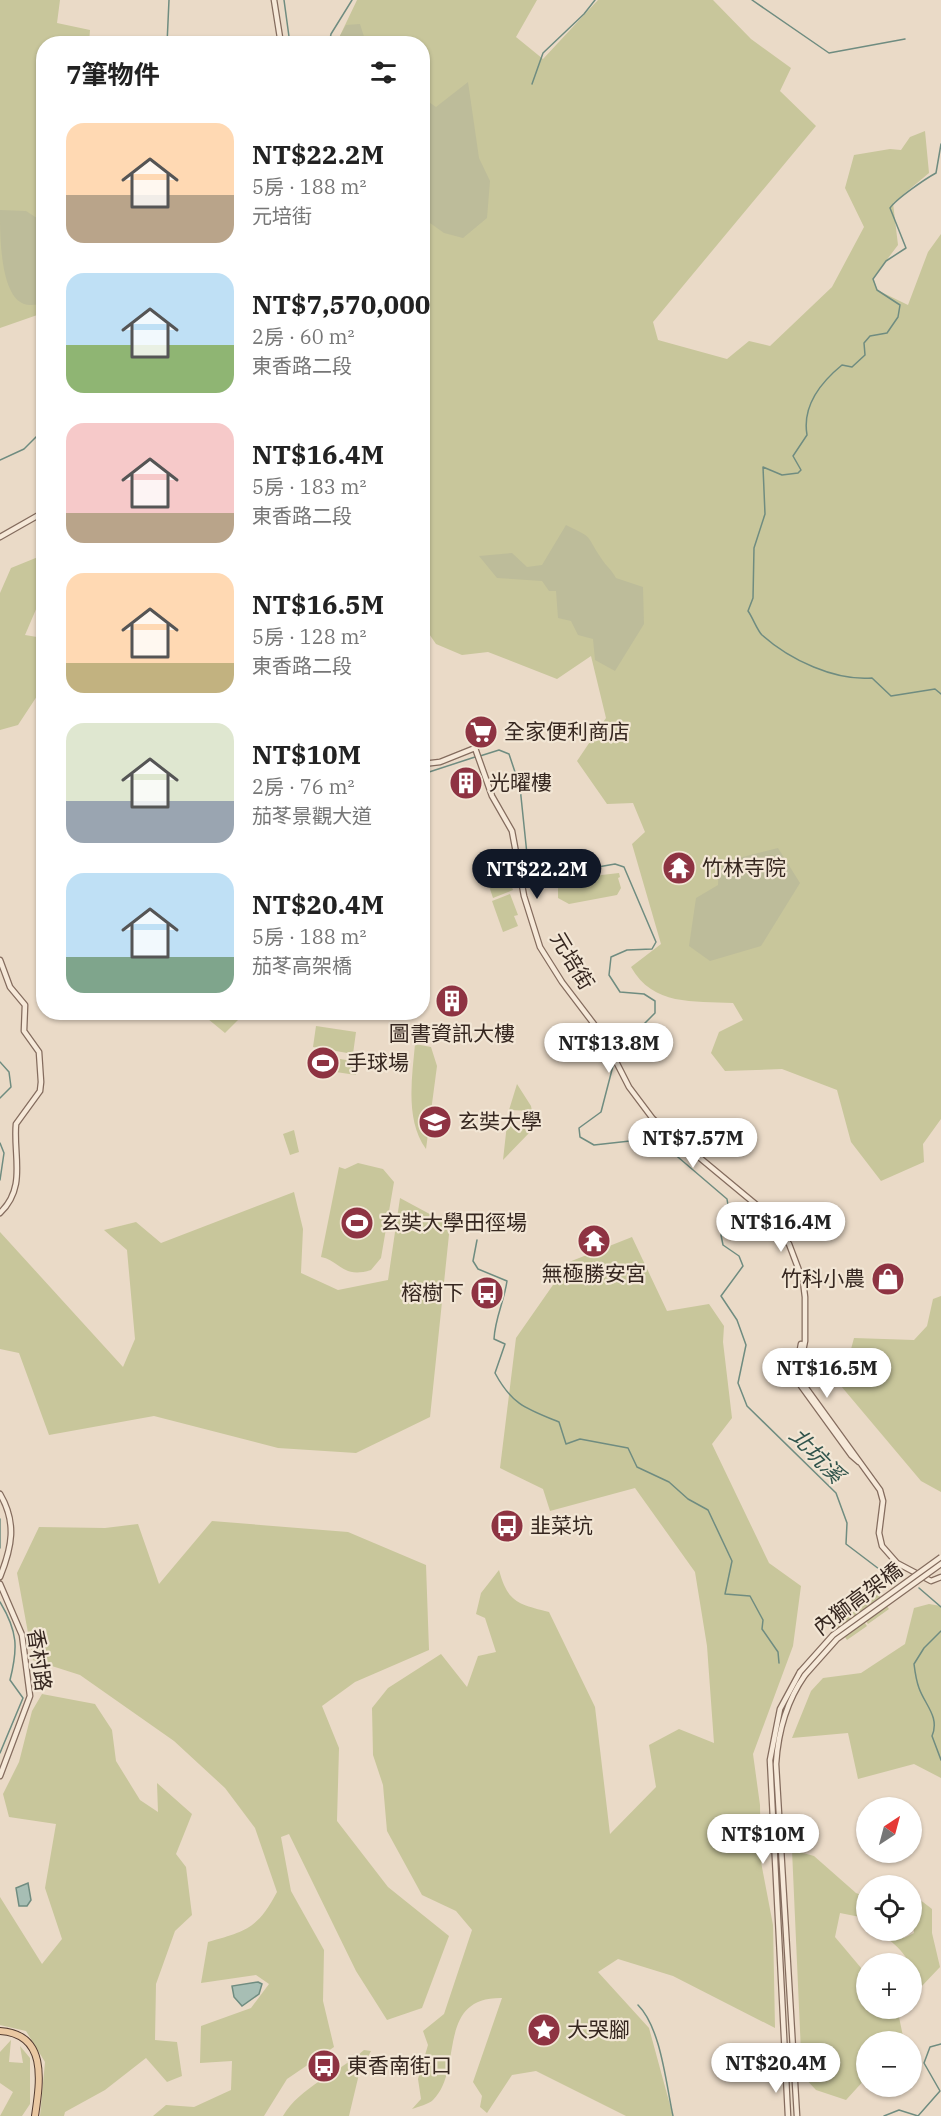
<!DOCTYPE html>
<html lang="zh-TW">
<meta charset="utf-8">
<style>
:root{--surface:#fff;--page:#f6f6f6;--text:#222;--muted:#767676;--accent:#111827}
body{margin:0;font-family:"IBM Plex Serif","Noto Sans TC",serif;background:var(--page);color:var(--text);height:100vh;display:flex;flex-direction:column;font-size:22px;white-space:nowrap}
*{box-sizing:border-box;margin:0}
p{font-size:20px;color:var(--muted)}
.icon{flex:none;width:33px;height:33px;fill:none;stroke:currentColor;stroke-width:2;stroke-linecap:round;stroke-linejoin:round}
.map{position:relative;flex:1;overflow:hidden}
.details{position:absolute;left:36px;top:36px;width:394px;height:984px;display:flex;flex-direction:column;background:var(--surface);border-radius:24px;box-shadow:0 2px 4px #0004}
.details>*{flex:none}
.needle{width:39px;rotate:36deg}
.controls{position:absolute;left:856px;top:1797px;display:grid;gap:12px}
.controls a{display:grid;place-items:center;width:66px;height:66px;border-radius:50%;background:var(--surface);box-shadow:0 2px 4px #0004;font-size:30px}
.price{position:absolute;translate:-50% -51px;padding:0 14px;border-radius:21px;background:#fff;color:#222;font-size:20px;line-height:39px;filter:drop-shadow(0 2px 3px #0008)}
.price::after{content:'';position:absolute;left:50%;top:36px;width:18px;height:14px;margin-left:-9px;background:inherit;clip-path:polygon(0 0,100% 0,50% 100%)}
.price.current{background:var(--accent);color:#fff}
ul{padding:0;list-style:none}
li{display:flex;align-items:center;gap:18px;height:150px;padding:0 30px}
li span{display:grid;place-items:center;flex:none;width:168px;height:120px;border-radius:18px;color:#555}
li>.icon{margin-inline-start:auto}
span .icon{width:72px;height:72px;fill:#fffc;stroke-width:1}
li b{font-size:26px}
h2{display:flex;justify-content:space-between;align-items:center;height:72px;padding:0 30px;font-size:26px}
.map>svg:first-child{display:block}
</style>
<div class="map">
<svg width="941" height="2116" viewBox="0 0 941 2116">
<rect width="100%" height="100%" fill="#eadac7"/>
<!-- green -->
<path fill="#c8c69b" d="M0,0H60L57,23L90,30L89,43L44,44V169L37,193L43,198V313L0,328Z
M357,0H537L516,37L543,59L598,0H713L751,39L791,68L780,91L816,126L653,322L658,340L727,359L749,341L770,346L832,287L864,227L845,188L854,155L890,149L901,150L910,137L925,131L929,173L893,203L898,245L873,278L877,290L908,305L928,252L941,234V1119L923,1144L924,1162L881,1181L851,1142L837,1090L782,1069L725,1071L711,1053L719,1032L743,1020L733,1003C693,1001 653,1006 631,967L661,944L632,844L645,832L633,803L607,804L577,761L606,718L591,656L557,679L488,652L462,655L436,644L423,625V44H336Z
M43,555V593L25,635L43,638V687L18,725L0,730V593L11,568Z
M504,866L513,890L493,898L486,877Z
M619,873L620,877L618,878L621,888L617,895L569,904L558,898V886H550L549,881Z
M510,894L518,915L514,916L518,926L503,932L492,901Z
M206,1013H240L242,1016L225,1033L208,1019Z
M316,1026L356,1032L353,1054L313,1047Z
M415,1044L431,1047L437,1066L426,1149C405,1120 412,1078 415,1044Z
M311,1054L358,1062L356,1075L309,1068Z
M517,1084L531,1106L532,1111L509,1110Z
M507,1124L530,1129V1132L503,1160Z
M294,1130L299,1152L290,1155L283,1134Z
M358,1163L383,1169L394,1182L381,1258L371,1270C342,1279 341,1261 321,1257L339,1167L345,1169Z
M294,1192L303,1229L301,1273L338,1290L388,1280L400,1198L450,1225L430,1417L356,1453L278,1448L154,1416L49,1435L19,1353L0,1349V1232L123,1367L135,1339L127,1250L104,1230L136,1222L161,1243Z
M632,1237L667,1311L709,1304L724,1326L723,1342L732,1418L712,1444L769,1563L801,1586L793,1646L753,1754L760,1805L761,1862L773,1925L775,2028L673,1976L618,1959L598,1972L649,2028L673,2116H626L536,2071L512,2075L487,2113L480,2107L482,2096L473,2082L502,1998C435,1997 464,2070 433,2100C429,2104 418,2107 412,2109L421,2099L418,2079L428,2045L423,2031L444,2014L472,1930L456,1911L422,1895L387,1831L383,1785L373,1755L372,1708L388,1688L441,1654L467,1687L478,1656L496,1652L485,1618L476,1614L481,1593L499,1570C508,1603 518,1604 549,1612L595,1707L610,1834L656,1787L649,1745L679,1729L714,1743L707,1646L695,1572L635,1488L550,1511L543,1489L500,1468L516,1338L569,1262Z
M941,1296V1492L921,1481L841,1386L854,1338L914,1340L927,1326L933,1299Z
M212,1521L348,1532L426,1565L429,1650L355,1682L322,1706L339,1748L337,1821L388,1887L449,1936L422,2008L387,2020L356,1971L289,1834L281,1837L291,1891L324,1950L323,2001L334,2047L287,2079L264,2116H153L166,2105L194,2107L231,2090L232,2061L200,2063L201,2026L251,2008L269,1984L256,1975L201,1983L208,1942C247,1931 258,1928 277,1892L255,1828L225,1788L174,1741L80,1675L33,1660L17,1573L39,1527L105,1528L138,1524L159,1584Z
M878,1594L889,1609L868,1624L857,1609Z
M929,1604L941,1606V1778L914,1764L858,1779L848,1733L792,1738L811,1691L823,1678L861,1673L905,1644L914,1608Z
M856,1610L867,1626L847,1640L836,1624Z
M42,1694L95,1704L112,1730L116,1761L140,1800L158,1812L157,1783L192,1814L176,1854L186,1867L192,1915L175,1931L156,1984L155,2040L177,2042L182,2076L167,2082L146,2058L105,2090L65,2112L64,2116H40L45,2062L26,2031L0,2025V1897L42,1964L62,1939L45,1888L56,1824L9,1817L3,1794L19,1762L32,1711Z
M792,1850L814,1856L856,1893L867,1897V1923L860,1917L840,1913L835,1937L867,1975V2008L893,2009L899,2017L904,2041L867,2042V2077L846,2100L816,2090L802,2075Z
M912,1898L919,1899L932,1909V1933L940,1967L921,1987C906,1956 907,1953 878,1931H901L904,1938L914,1933Z
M11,2040L9,2062L23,2063L20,2046L30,2058V2104L22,2116H0L13,2092L0,2083V2052Z
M364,2050L371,2051L359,2074L349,2116H283C300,2087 338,2073 364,2050Z"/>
<!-- cemetery -->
<path fill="#bdbc9a" d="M360,24L366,43H336L346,25Z
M468,82L479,158L490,181L487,218L463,238L444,233L423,218V98L436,107Z
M0,210L26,211L43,222V304C38,304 30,306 24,304C0,295 0,236 0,210Z
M566,525C595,539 585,534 601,558C606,566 612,570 616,578L643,587L644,624L615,671L595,660L593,639L578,635L571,621L558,618L556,591H549L542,581L497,578L479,556L512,553L527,567L542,565Z
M778,848L800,883L761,946L710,961L689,946L696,898L718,885L719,863Z"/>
<!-- water -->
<path fill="#a7beb4" stroke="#6f8c80" stroke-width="1.5" d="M28,1883L31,1900L27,1906H19L16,1888Z
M258,1982L262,1984L259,1994L242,2006L234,1997L232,1986Z"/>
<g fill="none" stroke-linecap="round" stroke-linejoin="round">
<!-- stream -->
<path stroke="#6f8c80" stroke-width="1.5" d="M284,0L290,44
M752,0L829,53L905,39
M167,44L169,0
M329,44L331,34L352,0
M532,84L543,53L584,14L595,0
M941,144L936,173C925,179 896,199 890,208L906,248L886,261L873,279L877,290L900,305L898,317L887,333L870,336L864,343L865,355L852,367L842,365C820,383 802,406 807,435L793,456L801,470L798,473L782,475L763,467L765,514L754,548L753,598L748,611C753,618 757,630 762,635C790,660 835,681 872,678L891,696L935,689L941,694
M0,460L24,449L44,429
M480,756L499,750L509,754L520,787L528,864L532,872L558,874L615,864L624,867L656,942L652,949L627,950L611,957L609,975L620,992L644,994L655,1001V1013L632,1036L617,1058
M423,774L475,757
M0,1062L9,1072L11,1087L0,1098
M614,1062L601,1112L579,1128L580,1137L594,1145L639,1140L665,1146L727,1199L730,1217L721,1235L723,1245L739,1256L743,1266L721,1296L737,1320L746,1345L738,1383L747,1406L836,1493L847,1523L846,1544L879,1569L899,1573
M0,1143L4,1153L0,1180
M477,1240L473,1261L478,1269L507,1281C504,1302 495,1318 494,1339L505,1344L495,1373C512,1405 527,1409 559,1422L566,1444L580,1439L628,1448L637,1467L669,1482L688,1499L708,1510L732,1561L725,1594L750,1596L763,1620L762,1629L778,1652L779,1663
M0,1519V1548
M919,1588L941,1607
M0,1602C18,1632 18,1648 10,1680L23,1698L0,1753
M941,1631L924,1648L914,1664C915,1672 916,1680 919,1688C925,1705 940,1717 932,1736L941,1760
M638,2005C661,2028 666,2084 673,2116
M884,2116L899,2110L918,2116L940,2091L924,2063L930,2047L941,2044"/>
<!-- minor casing -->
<g stroke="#846c5e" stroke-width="7">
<path id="minor" d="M274,0L281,44
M0,537L44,512
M423,764L440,762L475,748L492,796L512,831L524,896L540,947L562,982L603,1036L629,1087L653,1119L759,1207L789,1244L803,1281L805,1297V1341L800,1366L804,1385L880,1490L883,1501L879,1533L882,1546L897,1563L931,1581L941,1577
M0,960L10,987L25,1005L24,1031L39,1052L41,1082L40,1091L16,1124C13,1156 27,1187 0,1213
M801,1344L797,1366L801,1386L851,1455L859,1462
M0,1494C17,1523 12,1547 0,1577
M0,1584L22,1635L30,1696L0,1776
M788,2116L770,1760L780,1709L800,1672
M797,2116L776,1764C778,1732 786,1702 805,1675"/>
</g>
<!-- major casing -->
<g stroke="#533c31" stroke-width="8">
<path id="major" d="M0,2031C48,2034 40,2082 35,2116"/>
</g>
<!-- minor -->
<use href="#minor" stroke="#f6e9d9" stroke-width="4.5"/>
<!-- major -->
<use href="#major" stroke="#eac8a2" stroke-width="6"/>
<!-- minor-bridge casing -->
<g stroke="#846c5e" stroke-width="7" stroke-linecap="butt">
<path id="minor-bridge" d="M800,1672L833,1635L941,1557
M805,1675L837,1639L941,1564"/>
</g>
<!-- minor-bridge -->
<use href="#minor-bridge" stroke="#f6e9d9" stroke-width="4.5"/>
</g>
<!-- icons -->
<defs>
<g id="supermarket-disc" transform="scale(1.725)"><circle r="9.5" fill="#8e3342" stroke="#f2e6d5"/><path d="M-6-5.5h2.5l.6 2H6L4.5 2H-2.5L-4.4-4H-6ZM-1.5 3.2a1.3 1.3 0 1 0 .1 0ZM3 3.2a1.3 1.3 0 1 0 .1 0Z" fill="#fff"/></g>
<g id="building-disc" transform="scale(1.725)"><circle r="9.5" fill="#8e3342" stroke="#f2e6d5"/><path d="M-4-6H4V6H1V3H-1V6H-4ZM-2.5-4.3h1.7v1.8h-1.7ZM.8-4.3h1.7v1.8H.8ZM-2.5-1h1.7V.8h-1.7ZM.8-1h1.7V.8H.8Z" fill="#fff"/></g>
<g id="temple-disc" transform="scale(1.725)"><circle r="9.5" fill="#8e3342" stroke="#f2e6d5"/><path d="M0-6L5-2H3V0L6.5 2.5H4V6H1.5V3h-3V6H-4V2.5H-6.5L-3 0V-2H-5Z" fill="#fff"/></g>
<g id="stadium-disc" transform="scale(1.725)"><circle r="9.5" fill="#8e3342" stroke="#f2e6d5"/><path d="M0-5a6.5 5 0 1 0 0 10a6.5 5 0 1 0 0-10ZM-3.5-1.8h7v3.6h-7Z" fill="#fff"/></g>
<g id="university-disc" transform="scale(1.725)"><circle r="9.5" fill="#8e3342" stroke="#f2e6d5"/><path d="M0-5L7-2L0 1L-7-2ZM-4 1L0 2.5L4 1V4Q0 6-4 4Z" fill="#fff"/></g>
<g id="shop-disc" transform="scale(1.725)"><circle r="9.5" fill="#8e3342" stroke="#f2e6d5"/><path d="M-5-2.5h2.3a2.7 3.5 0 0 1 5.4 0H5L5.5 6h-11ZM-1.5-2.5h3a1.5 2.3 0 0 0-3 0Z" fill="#fff"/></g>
<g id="bus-disc" transform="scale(1.725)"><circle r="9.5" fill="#8e3342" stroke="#f2e6d5"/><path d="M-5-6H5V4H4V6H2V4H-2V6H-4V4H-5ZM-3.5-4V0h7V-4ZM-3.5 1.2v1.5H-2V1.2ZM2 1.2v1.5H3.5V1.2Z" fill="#fff"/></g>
<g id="sight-disc" transform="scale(1.725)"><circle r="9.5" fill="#8e3342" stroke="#f2e6d5"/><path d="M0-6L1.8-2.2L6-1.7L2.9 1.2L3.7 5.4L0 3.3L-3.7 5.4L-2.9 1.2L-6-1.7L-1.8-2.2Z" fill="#fff"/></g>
</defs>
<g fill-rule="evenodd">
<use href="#supermarket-disc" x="481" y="732"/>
<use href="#building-disc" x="466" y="783"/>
<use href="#temple-disc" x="679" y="868"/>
<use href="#building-disc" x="452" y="1001"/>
<use href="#stadium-disc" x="323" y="1063"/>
<use href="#university-disc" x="435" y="1122"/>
<use href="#stadium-disc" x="357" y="1223"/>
<use href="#temple-disc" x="594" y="1241"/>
<use href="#shop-disc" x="888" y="1279"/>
<use href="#bus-disc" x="487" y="1293"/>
<use href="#bus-disc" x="507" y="1526"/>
<use href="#sight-disc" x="544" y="2030"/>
<use href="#bus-disc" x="324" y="2066"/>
</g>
<g text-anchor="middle" stroke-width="4.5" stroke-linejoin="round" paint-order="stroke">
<!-- poi labels -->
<g font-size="21" fill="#362720" stroke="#f2e6d5" text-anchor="start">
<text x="504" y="739">全家便利商店</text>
<text x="489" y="790">光曜樓</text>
<text x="702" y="875">竹林寺院</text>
<text x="452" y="1041" text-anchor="middle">圖書資訊大樓</text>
<text x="346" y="1070">手球場</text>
<text x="458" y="1129">玄奘大學</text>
<text x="380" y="1230">玄奘大學田徑場</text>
<text x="594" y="1281" text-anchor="middle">無極勝安宮</text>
<text x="865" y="1286" text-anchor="end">竹科小農</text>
<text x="464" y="1300" text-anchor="end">榕樹下</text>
<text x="530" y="1533">韭菜坑</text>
<text x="567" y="2037">大哭腳</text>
<text x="347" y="2073">東香南街口</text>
</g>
<!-- street labels -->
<g font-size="21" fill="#362720" stroke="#f2e6d5">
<text transform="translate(572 961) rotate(59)" y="7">元培街</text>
<text transform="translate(858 1599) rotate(-37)" y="7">內獅高架橋</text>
<text transform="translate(39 1660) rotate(82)" y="7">香村路</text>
</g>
<!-- water labels -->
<g font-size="22" font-style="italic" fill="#31544c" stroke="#f2e6d5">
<text transform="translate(817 1455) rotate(46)" y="8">北坑溪</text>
</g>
</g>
</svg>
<div class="controls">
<a><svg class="needle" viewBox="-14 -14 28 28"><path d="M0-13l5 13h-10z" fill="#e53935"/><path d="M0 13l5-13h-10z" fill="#767676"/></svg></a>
<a><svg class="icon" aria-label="locate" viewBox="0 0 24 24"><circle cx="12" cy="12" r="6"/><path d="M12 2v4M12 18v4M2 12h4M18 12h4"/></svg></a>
<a>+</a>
<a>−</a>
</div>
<b class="price current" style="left:537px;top:900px">NT$22.2M</b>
<b class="price" style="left:609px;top:1074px">NT$13.8M</b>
<b class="price" style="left:693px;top:1169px">NT$7.57M</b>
<b class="price" style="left:781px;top:1253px">NT$16.4M</b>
<b class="price" style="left:827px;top:1399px">NT$16.5M</b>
<b class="price" style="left:763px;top:1865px">NT$10M</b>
<b class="price" style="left:776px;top:2094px">NT$20.4M</b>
<section class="details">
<h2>7筆物件<svg class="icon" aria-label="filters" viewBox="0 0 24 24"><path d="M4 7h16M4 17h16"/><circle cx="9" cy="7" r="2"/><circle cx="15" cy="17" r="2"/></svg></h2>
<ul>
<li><span style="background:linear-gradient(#ffd9b3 60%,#b9a48a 0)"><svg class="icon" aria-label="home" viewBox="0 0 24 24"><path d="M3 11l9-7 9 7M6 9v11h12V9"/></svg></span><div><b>NT$22.2M</b><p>5房 · 188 m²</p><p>元培街</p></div></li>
<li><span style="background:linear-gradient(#bfe0f5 60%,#8fb573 0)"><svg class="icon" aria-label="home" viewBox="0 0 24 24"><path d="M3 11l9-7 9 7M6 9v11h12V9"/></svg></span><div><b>NT$7,570,000</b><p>2房 · 60 m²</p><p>東香路二段</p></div></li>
<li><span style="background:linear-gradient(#f6c9c9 75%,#b9a48a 0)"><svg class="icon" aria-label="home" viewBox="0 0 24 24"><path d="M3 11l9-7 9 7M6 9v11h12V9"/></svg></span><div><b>NT$16.4M</b><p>5房 · 183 m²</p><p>東香路二段</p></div></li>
<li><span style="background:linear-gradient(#ffd9b3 75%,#c2b280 0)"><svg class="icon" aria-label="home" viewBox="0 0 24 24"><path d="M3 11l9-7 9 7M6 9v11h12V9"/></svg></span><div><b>NT$16.5M</b><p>5房 · 128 m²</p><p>東香路二段</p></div></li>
<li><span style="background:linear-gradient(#dfe7d0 65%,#9aa5b1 0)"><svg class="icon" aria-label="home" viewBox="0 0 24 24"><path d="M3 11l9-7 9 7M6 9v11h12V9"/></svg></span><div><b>NT$10M</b><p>2房 · 76 m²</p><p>茄苳景觀大道</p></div></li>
<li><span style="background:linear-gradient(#bfe0f5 70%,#7fa58c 0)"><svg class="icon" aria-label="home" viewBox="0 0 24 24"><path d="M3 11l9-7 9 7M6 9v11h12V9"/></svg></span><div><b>NT$20.4M</b><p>5房 · 188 m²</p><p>茄苳高架橋</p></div></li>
</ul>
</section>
</div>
